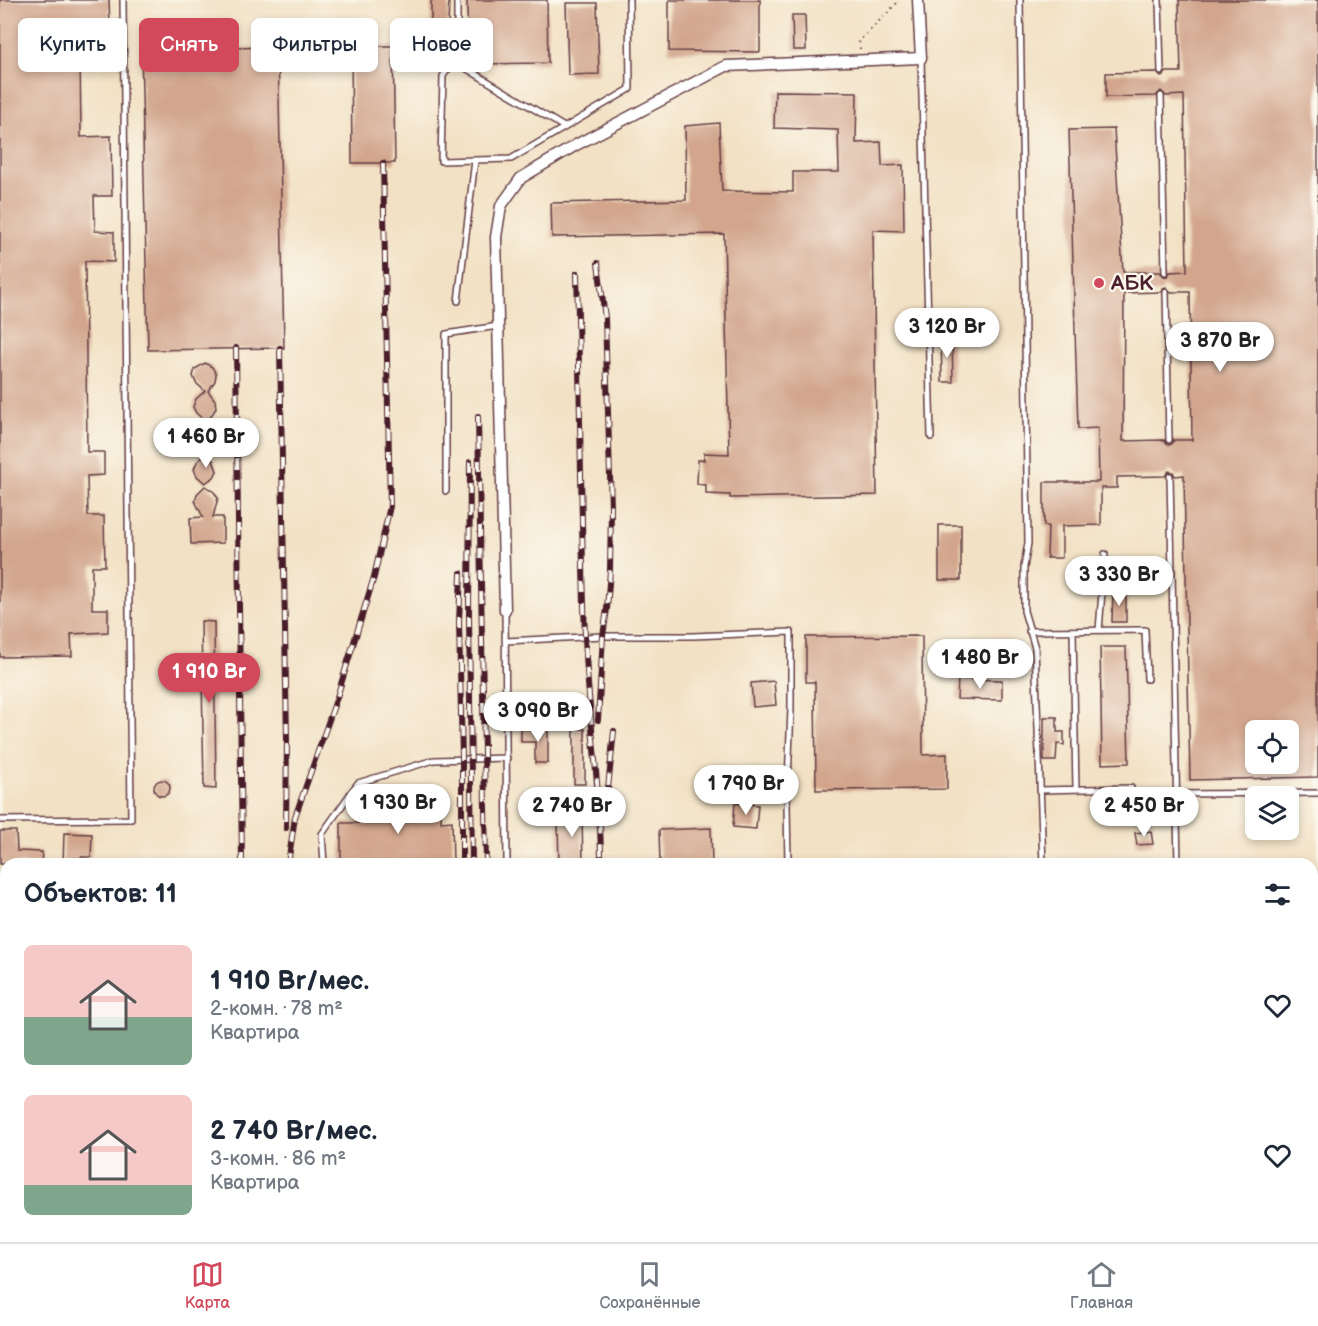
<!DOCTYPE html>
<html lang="ru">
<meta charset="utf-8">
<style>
:root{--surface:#fff;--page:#f6f6f7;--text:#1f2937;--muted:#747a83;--line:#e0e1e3;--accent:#d1495b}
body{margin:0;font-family:"Balsamiq Sans",sans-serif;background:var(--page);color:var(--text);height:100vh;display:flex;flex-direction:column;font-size:22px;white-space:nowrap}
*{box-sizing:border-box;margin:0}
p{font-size:20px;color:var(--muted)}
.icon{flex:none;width:33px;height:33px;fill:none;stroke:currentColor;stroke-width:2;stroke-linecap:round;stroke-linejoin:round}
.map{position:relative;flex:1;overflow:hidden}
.sheet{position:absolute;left:0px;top:858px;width:1318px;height:384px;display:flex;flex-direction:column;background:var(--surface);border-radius:18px 18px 0 0;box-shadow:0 3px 9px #0003}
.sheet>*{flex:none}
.banner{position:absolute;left:18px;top:18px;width:600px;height:54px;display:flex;gap:12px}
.fabs{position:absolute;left:1245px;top:720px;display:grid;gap:12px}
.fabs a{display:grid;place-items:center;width:54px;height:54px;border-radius:9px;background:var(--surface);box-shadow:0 3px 9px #0003;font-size:30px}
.price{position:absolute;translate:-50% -51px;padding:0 14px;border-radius:21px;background:#fff;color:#222;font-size:20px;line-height:39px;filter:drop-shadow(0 2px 3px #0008)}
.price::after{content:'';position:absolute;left:50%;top:36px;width:18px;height:14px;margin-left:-9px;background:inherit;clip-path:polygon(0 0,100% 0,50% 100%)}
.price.active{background:var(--accent);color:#fff}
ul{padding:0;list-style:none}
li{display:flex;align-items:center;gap:18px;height:150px;padding:0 24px}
li span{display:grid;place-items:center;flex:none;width:168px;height:120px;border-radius:9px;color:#555}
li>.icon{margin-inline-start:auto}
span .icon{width:72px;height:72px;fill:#fffc;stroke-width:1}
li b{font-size:26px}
h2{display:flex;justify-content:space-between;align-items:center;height:72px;padding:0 24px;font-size:26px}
.pill{padding:0 21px;border-radius:9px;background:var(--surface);box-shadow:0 3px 9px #0003;font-size:21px;line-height:54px}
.pill.active{background:var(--accent);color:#fff}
.menu{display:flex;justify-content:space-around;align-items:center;height:84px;border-top:2px solid var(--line);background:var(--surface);font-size:16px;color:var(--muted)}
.menu a{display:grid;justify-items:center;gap:3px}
.menu .active{color:var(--accent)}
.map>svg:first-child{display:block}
</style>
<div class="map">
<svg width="1318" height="1242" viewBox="0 0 1318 1242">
<rect width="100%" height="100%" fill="#fbf7ec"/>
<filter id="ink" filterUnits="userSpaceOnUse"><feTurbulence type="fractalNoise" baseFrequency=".0167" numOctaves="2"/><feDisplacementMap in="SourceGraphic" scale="12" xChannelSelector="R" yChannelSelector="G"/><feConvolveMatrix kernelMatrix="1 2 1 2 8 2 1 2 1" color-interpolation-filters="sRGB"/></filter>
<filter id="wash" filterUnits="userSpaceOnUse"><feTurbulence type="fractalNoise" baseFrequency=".008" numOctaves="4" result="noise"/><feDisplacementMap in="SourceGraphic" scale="24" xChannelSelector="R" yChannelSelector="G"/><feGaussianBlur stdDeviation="1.35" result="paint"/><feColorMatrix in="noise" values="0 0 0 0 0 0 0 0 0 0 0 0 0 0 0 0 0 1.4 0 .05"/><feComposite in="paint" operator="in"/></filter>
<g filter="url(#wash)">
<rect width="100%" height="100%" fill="#f2e1c4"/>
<g id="blocks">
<!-- building -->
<path fill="#d2a58c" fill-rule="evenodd" d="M0,0H109L110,27H104L105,53L80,54L81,137L111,136L112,196H94L95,231L114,232V262L85,261L87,452H104V475L87,476L88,516H104L105,566H92V609H108V632L71,634L72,656L0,657Z
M431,0H449L448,26H431Z
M467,0H547L548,63L468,64Z
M669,0H760V52L669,51Z
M1179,0H1318V777L1190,780L1184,475L1175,476L1173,472L1169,471L1165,476L1117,477V488H1101V525L1062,526V558H1047L1048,526H1044V482H1099L1098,428L1078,429L1069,130L1114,129L1123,272H1160L1165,277L1168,276L1170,272L1187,271L1184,95L1166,96L1161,91L1156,96L1106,97V73L1156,72L1161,77L1164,76L1166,72H1181ZM1166,287L1171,292H1190L1192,440H1174L1172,444L1169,445L1164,440L1123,441L1124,293L1161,292L1163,288ZM1256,730H1288V764H1256Z
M566,3H597L599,74L568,75Z
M792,15H805L806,50H793Z
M351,46H393L395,163H352Z
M278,47L284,348L148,350L141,50Z
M775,91L857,92L856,143L881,142L882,166L903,165L904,231L873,230L877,495L730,498V495L706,494V485L697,484L698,460H704V453L729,454L724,234L552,237L551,203L686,200L685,126L719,123L722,191L793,192V172H839L838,130L774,128Z
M941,335H952L953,382H942Z
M205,363L212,367L216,374L215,381L208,391L215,400L216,408L208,421L215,430L216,437L213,444L204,450L194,439V432L204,420L196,413L193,407L196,399L205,391L196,383L193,376L195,369Z
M204,455L213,460L217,471L214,477L205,483L197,476L194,469L197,462Z
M205,486L214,492L218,498L213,517H223V543L191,544L190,518L203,517L195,501L197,494Z
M939,525H961V580H939Z
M1113,591H1126V622H1112Z
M201,621L214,622L216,789L204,788Z
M922,636L923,755L947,754V789L816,790L815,682H806V637Z
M1100,647H1126L1129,763L1102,764Z
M958,679L1002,680V700L957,699Z
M774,681L776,705L753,707L751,683Z
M1044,717H1057V732H1064V745L1057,744L1056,761H1044Z
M521,729H548V763H535V742H521Z
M574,729H585V784H574Z
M154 788a8 8 0 1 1 16 0a8 8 0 1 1-16 0Z
M441,802V822L452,821L453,864H341V823H358V803Z
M585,803V816H582L583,864H559L558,824L573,823V804Z
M735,803L758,805L756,829L733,827Z
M711,828L712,864H660L659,830Z
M0,831H16L17,851L42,852L41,864H0Z
M1151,831L1153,844L1137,845L1135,833Z
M64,833L92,834L91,857H81L80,864H63Z"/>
</g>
</g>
<g filter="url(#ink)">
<use href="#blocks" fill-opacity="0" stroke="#633c42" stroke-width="1.5"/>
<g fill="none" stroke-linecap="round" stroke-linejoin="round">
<!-- lane casing -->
<g stroke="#633c42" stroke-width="8">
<path id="lane" d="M457,0V57L443,76L441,161L511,159L630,89L629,0
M1020,0L1028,543L1024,567V611L1035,648L1043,864
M1159,0L1161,72
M921,58L931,437
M454,61L564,127
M1161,96L1165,272
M1166,292L1169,440
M458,301L475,160
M1170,476L1178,864
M446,491V334L498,326
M505,610L507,864
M1099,630L1105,554
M1029,631L1145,630L1147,679
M1073,631L1076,789
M506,641L603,636H693L791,632V709L787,805L788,864
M1040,790L1131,788
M1177,794L1318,793
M0,820L131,819L123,0
M324,864L322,834L358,783L434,760L507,758
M326,1236V1242
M577,1236V1242"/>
</g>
<!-- street casing -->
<g stroke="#633c42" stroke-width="13">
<path id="street" d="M505,610L496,237L501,206L521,178L576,145L726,66L921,58L918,0"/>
</g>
<!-- path -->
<path stroke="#633c42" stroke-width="2" stroke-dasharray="1.5 4.5" stroke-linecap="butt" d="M860,49L859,41L900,0"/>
<!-- lane -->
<use href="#lane" stroke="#fff" stroke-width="5"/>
<!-- street -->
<use href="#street" stroke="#fff" stroke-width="10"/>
<!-- rail casing -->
<g stroke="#4a1f2b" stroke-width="6">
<path id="rail" d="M598,263L605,318L611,507L610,570L607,609L603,636L598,720
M577,273C580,394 581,516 585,637C588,713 601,788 601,864
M236,348L242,864
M280,348L287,739L286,828
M478,416L486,864
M470,462L469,615L472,864
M461,573L459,622L462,759V864
M606,807L614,731
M288,864L295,817L337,697L374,577L390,506L383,163
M236,1236V1242
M246,1236L247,1242
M478,1236V1242
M490,1236L491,1242
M605,1236V1242
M665,1236V1242
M775,1236V1242
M843,1236V1242
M216,1242L217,1236"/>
</g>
<!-- rail -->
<use href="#rail" stroke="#fbf7ec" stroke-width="4" stroke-dasharray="11" stroke-linecap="butt"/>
</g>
</g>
<!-- markers -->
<circle fill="#d1495b" stroke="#fbf7ec" stroke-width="2" cx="1099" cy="283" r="6"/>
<g text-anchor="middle" stroke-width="4.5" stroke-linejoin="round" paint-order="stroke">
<!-- poi labels -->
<g font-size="21" font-weight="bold" fill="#4a1f2b" stroke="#fbf7ec" text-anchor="start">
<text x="1111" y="290">АБК</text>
</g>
</g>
</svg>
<div class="fabs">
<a><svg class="icon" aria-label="locate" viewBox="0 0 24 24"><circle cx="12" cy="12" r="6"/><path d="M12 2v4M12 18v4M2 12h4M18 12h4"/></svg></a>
<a><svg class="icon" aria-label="layers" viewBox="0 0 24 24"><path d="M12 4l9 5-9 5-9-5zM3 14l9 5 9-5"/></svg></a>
</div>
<b class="price" style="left:947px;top:359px">3 120 Br</b>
<b class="price" style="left:1220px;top:373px">3 870 Br</b>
<b class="price" style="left:206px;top:469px">1 460 Br</b>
<b class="price" style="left:1119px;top:607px">3 330 Br</b>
<b class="price" style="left:980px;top:690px">1 480 Br</b>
<b class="price active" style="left:209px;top:704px">1 910 Br</b>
<b class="price" style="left:538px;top:743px">3 090 Br</b>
<b class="price" style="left:746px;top:816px">1 790 Br</b>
<b class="price" style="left:398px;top:835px">1 930 Br</b>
<b class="price" style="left:572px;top:838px">2 740 Br</b>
<b class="price" style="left:1144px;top:838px">2 450 Br</b>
<div class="banner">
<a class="pill">Купить</a>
<a class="pill active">Снять</a>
<a class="pill">Фильтры</a>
<a class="pill">Новое</a>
</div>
<section class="sheet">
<h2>Объектов: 11<svg class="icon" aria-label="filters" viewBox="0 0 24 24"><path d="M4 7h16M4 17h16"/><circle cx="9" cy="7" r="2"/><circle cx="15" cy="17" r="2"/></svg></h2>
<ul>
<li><span style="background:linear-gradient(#f6c9c9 60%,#7fa58c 0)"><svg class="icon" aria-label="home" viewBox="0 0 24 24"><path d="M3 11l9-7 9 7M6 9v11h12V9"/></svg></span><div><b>1 910 Br/мес.</b><p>2-комн. · 78 m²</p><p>Квартира</p></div><svg class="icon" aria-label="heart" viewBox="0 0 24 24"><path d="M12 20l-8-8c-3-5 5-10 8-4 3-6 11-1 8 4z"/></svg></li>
<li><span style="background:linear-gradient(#f6c9c9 75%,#7fa58c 0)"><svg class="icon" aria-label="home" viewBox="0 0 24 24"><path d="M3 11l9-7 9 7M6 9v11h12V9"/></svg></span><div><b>2 740 Br/мес.</b><p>3-комн. · 86 m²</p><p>Квартира</p></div><svg class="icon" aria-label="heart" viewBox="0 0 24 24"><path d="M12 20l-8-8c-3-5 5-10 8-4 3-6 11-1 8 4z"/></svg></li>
</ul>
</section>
</div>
<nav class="menu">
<a class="active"><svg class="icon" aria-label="map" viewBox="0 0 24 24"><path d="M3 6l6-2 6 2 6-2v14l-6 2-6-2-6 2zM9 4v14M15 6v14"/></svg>Карта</a>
<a><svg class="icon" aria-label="saved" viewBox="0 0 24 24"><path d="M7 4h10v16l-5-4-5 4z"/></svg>Сохранённые</a>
<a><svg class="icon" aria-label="home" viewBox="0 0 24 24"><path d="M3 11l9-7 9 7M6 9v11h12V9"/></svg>Главная</a>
</nav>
